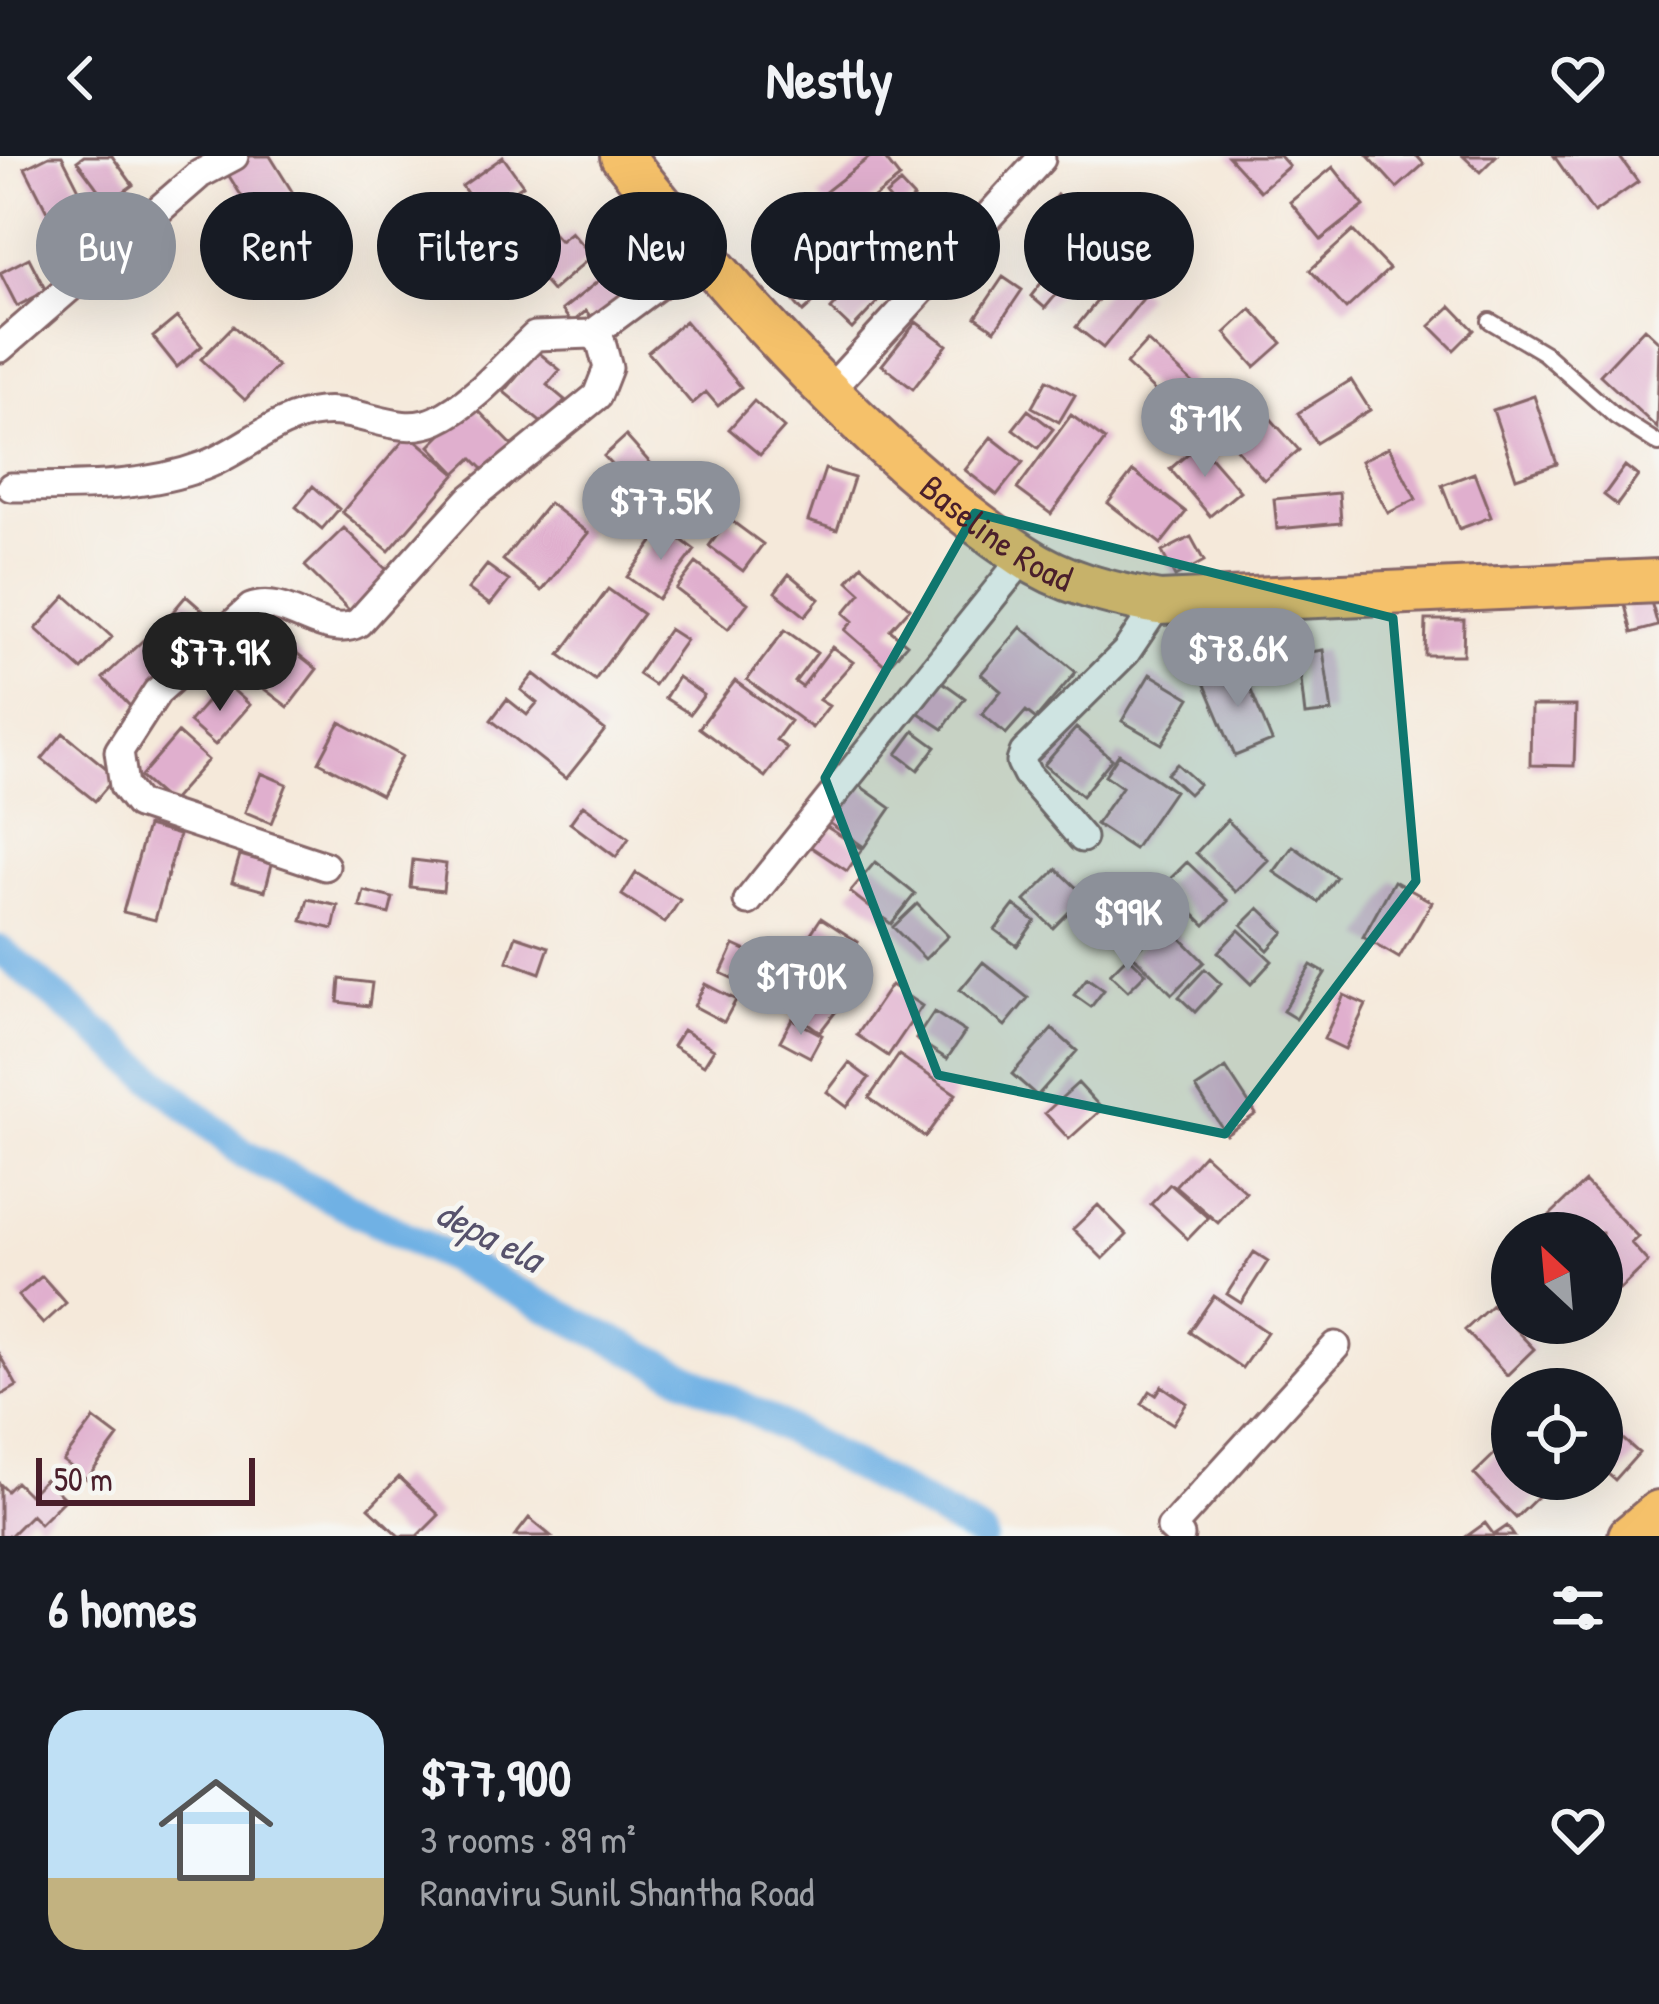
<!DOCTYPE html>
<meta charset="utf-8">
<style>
:root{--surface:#171b24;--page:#242831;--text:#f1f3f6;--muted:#9ea1a6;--line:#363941;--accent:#8c9099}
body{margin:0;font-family:"Patrick Hand",sans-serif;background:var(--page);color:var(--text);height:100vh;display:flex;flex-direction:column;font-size:45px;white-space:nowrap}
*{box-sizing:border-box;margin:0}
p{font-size:39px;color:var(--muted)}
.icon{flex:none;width:66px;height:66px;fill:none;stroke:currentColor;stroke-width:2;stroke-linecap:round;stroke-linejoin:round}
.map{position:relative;height:1380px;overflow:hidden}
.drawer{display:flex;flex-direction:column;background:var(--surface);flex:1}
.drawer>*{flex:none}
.hud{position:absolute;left:36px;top:36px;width:1587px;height:108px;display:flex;gap:24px}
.needle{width:78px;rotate:334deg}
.fabs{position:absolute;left:1491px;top:1056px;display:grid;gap:24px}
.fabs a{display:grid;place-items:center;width:132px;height:132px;border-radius:50%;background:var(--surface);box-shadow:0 12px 48px #0002;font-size:60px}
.scale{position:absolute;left:36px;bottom:30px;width:219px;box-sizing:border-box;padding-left:12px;border:6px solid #4a1f2b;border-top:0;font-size:33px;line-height:42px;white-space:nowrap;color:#4a1f2b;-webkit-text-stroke:9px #f6f6f2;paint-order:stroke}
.price{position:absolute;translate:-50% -102px;padding:0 27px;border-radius:42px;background:var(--accent);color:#fff;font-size:39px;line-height:78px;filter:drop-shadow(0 3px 6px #0008)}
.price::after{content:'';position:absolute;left:50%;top:72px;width:36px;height:27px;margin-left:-18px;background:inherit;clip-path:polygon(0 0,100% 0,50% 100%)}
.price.selected{background:#222;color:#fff}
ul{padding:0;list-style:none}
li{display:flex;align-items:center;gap:36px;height:300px;padding:0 48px}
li+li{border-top:3px solid var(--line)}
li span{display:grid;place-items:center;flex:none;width:336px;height:240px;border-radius:36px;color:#555}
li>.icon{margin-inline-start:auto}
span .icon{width:144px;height:144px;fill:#fffc;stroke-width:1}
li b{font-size:51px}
h2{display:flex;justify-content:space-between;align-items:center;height:144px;padding:0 48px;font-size:51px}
.chip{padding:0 42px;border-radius:54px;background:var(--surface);box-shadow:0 12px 48px #0002;font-size:42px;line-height:108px}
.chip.selected{background:var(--accent);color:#fff}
header{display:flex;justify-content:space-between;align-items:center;height:156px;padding:0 48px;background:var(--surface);font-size:54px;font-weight:700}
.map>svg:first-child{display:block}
</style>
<header><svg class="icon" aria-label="back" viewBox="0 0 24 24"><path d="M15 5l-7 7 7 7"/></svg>Nestly<svg class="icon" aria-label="heart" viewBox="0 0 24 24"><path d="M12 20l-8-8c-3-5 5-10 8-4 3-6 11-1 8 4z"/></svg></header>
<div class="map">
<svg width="1659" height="1380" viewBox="0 0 1659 1380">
<rect width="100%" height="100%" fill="#f6f6f2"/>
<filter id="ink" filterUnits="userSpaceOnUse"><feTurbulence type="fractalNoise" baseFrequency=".00833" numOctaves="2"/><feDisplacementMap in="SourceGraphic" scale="24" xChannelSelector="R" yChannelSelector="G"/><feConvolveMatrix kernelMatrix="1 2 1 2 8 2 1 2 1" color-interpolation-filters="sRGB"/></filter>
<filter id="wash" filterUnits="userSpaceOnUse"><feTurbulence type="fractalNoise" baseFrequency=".004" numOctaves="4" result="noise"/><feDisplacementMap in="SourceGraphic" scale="48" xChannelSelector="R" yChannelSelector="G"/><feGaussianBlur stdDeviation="2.7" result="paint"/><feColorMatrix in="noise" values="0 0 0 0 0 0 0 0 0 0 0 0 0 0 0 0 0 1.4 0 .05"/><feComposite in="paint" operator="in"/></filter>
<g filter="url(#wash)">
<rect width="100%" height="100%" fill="#f5e9da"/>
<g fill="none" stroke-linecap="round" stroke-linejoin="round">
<!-- canal -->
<path stroke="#70b1e4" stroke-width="30" d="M0,794L245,999L761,1259L982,1380"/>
</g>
<g id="blocks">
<!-- building -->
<path fill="#e0afce" d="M49,0H62L86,47L52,65L25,12Z
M84,0H112L133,29L108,47L77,5Z
M243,0H270L293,37L254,60L224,12Z
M871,0H883L900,22L853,58L868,77L854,87L819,41Z
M1228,0H1280L1289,10L1260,35Z
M1368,0H1417L1424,8L1397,32Z
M1463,0H1496L1480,16Z
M1554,0H1619L1638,26L1594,57Z
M503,1L523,29L481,57L462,30Z
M1333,11L1364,50L1321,84L1290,46Z
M900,27L914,42L899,55L886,39Z
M1057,39L1109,86L1082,116L1031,69Z
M650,67L675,97L654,115L628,85Z
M546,69L560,85L571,76L592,100L552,135L517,95Z
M1353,75L1389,113L1346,153L1310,114Z
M29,102L46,135L17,150L0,117Z
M627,102L645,125L594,165L586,155L572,167L562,154Z
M818,106L837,126L803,156L785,135Z
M1120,117L1146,139L1103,192L1076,171Z
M863,119L884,139L852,173L831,153Z
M1003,121L1022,134L995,174L976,161Z
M1045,122L1060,134L1045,152L1031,140Z
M1451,150L1474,174L1454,194L1430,170Z
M1251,153L1282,187L1255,211L1225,177Z
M177,161L202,190L177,211L153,181Z
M685,165L741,231L718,250L706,236L692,248L648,196Z
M916,166L947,189L913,233L882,209Z
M233,170L277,210L245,244L201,203Z
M1644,172L1659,186L1657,272L1600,219Z
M1147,185L1192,226L1171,250L1126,208Z
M538,196L560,214L547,229L565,244L544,269L504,236Z
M1047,224L1075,239L1059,266L1032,251Z
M1351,224L1370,254L1316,287L1298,257Z
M1213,234L1229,252L1198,280L1182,262Z
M1534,240L1557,308L1516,322L1493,254Z
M1252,242L1299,294L1264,324L1218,272Z
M754,245L784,272L760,299L729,273Z
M472,248L513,290L486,316L472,302L456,317L430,290Z
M1028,254L1053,273L1038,292L1013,273Z
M1071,259L1105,284L1051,358L1017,333Z
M409,278L456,318L389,395L342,356Z
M626,280L668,327L647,346L604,300Z
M991,281L1023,306L997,339L965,314Z
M1199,288L1240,335L1210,360L1170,313Z
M1389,291L1416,343L1388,357L1361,305Z
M1625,310L1638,320L1617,349L1604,339Z
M825,313L854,322L837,374L808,365Z
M1133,315L1186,356L1161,388L1108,347Z
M1474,317L1491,361L1459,373L1442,329Z
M313,330L339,353L322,373L296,351Z
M613,332L636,349L622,368L599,351Z
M1339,337L1341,367L1277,373L1274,343Z
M549,347L588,377L542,435L503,404Z
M729,363L763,388L743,415L709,390Z
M664,371L695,394L658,443L627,421Z
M344,372L393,420L354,459L305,410Z
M1191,381L1204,405L1175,421L1162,396Z
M696,407L748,447L728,473L676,433Z
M487,409L509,425L490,449L468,433Z
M862,409L910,452L890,474L907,488L887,511L845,474L853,465L844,457L861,437L848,425Z
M789,418L819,443L805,460L775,436Z
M608,433L643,458L595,524L560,499Z
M66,440L112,481L82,514L36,473Z
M186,440L218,468L197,493L165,465Z
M1650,442L1658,470L1632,477L1625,449Z
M1278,463L1295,495L1264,511L1248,479Z
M1426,464H1464L1463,499H1425Z
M157,471L184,499L131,551L103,522Z
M1021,471L1076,516L1036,563L1026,555L1006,578L982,558L1001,535L981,518Z
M669,473L686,484L654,529L638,518Z
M785,474L817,497L795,526L802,531L832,491L853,506L819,544L829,550L812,572L747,524Z
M258,488L279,504L289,491L317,513L288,551L238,513Z
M1323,494L1332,556L1305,559L1298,498Z
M1240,508L1272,585L1235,600L1203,524Z
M534,518L605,574L566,623L491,564L507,543L527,559L537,547L521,534Z
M1150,518L1190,542L1162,588L1122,565Z
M678,521L704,539L690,558L665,542Z
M735,525L790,565L776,584L787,592L765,621L699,572Z
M941,525L965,542L943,573L919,557Z
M224,526L250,549L215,589L189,566Z
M1531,550H1576L1574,610L1530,609Z
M340,566L402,600L381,639L319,606Z
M1076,572L1112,603L1082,640L1044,609Z
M914,575L936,591L918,614L897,598Z
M63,577L116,620L95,645L42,603Z
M178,577L208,604L170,647L140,621Z
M1119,598L1174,635L1134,693L1096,668L1122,631L1105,619Z
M1177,608L1199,628L1189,638L1167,618Z
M261,617L287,628L271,667L245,656Z
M853,625L891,652L864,691L825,664Z
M583,649L629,682L616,701L570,667Z
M1227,664L1268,704L1236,736L1196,697Z
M822,668L862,693L847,715L808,689Z
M147,670L179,679L155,764L123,756Z
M1293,690L1336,721L1318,746L1274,716Z
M240,699L272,708L265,735L232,726Z
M413,704L446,708L443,735L410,731Z
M875,706L915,738L891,768L850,736Z
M1187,706L1228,745L1205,769L1164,729Z
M1057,713L1085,740L1053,772L1025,745Z
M636,717L680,744L665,767L622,739Z
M1394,725L1432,746L1399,802L1363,781Z
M364,735L393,742L389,758L360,751Z
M308,743L338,750L333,773L302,765Z
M917,748L948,780L925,803L893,771Z
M1014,749L1035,765L1017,790L995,774Z
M1259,752L1284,776L1268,794L1242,769Z
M1157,758L1204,806L1172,838L1132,798L1146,785L1138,777Z
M821,762L858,786L839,816L801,792Z
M1239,774L1272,805L1251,828L1218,796Z
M516,780L549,791L540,817L507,805Z
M734,789L775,808L762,836L721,817Z
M1128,800L1146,817L1128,835L1110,818Z
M983,806L1028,842L1005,870L960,834Z
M1311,809L1325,817L1296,863L1283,855Z
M789,813L840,850L820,876L769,839Z
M1205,813L1221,828L1195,856L1179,841Z
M1087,822L1104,834L1091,851L1074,839Z
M340,823L372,827L369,850L338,846Z
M705,828L736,844L724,866L694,850Z
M891,829L922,850L888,900L857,879Z
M1344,839L1366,849L1345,893L1324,883Z
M934,856L965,876L947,903L916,883Z
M792,863L822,879L810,901L780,885Z
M1052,873L1077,895L1037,940L1012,918Z
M683,874L714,893L704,909L673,890Z
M899,899L956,938L925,981L869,942Z
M849,907L869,922L847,951L827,936Z
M1226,912L1256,958L1226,978L1196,932Z
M1078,927L1102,953L1069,983L1045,957Z
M1204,998L1246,1036L1218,1067L1175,1030Z
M1585,1026L1638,1081L1631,1087L1648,1106L1620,1133L1602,1114V1077H1567L1550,1059Z
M1170,1028L1208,1062L1188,1083L1151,1048Z
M1098,1049L1127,1079L1103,1103L1073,1073Z
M1254,1096L1268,1105L1241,1147L1227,1138Z
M42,1120L66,1147L43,1168L18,1140Z
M1214,1140L1267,1176L1242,1212L1189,1176Z
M1492,1149L1534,1193L1507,1219L1465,1174Z
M0,1200L17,1230L0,1240Z
M1162,1230L1187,1247L1173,1268L1142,1248L1150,1235L1156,1239Z
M94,1263L118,1281L87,1323L63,1305Z
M1609,1271L1639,1297L1615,1324L1602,1313V1279Z
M1512,1281V1323H1556L1516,1362L1474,1318Z
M399,1321L439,1359L418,1380H399L369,1352Z
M45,1323L65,1343L40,1368L31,1359L10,1380H0V1328L7,1335L16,1326L29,1339Z
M529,1362L551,1380H515Z
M1485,1367L1494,1379L1507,1370L1514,1380H1467Z"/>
</g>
</g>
<g filter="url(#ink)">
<use href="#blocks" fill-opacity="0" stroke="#866668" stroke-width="3"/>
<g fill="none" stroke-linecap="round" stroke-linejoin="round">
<!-- service casing -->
<g stroke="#866668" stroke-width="20">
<path id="service" d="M1490,165L1544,197L1615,260L1659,288"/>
</g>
<!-- minor casing -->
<g stroke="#866668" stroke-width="33">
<path id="minor" d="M0,192L200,18L234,0
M830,234L1041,3
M11,331C75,330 142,333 203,310C242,296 277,260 320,256C360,251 398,282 437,264C474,247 506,207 535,180L592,178
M1082,682L1027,618L1021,606L1024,597L1126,496L1159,447
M325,710L138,648L124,630L119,595L157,536L251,452C286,438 324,485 358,467L469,344L597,240L608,212L601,186L592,178L700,98
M748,745L1024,401
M1180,1380L1171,1372L1336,1190"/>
</g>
<!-- primary casing -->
<g stroke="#866668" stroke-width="48">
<g id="primary">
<path id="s1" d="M622,0C733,141 873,299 1022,399C1063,427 1111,438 1159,447L1659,425"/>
<path d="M1630,1380L1659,1356"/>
</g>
</g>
<!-- service -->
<use href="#service" stroke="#fff" stroke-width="14"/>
<!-- minor -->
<use href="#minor" stroke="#fff" stroke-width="27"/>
<!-- primary -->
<use href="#primary" stroke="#f5c16b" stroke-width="42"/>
</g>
</g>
<!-- marked area -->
<path fill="#0f766e" fill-opacity="0.2" stroke="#0f766e" stroke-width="9" stroke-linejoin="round" d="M975,357L1393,462L1416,725L1225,978L938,919L825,622Z"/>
<g text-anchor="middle" stroke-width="10" stroke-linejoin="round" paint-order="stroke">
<!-- street labels -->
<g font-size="36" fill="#4a1f2b" stroke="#f6f6f2">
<text dy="13" stroke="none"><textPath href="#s1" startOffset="534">Baseline Road</textPath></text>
</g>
<!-- water labels -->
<g font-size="39" font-style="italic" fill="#57526c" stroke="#f6f6f2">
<text transform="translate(490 1079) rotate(27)" y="14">depa ela</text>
</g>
</g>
</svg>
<div class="fabs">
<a><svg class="needle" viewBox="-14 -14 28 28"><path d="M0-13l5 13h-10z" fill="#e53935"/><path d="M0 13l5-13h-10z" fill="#9ea1a6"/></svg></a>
<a><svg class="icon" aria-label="locate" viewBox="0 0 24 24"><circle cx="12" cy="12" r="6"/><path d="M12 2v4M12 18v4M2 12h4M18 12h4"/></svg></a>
</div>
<div class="scale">50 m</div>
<b class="price" style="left:1205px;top:324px">$71K</b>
<b class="price" style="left:661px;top:407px">$77.5K</b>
<b class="price" style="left:1238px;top:554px">$78.6K</b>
<b class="price selected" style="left:220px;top:558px">$77.9K</b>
<b class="price" style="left:1128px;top:818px">$99K</b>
<b class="price" style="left:801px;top:882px">$170K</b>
<div class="hud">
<a class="chip selected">Buy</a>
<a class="chip">Rent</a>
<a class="chip">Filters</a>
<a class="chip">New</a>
<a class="chip">Apartment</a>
<a class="chip">House</a>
</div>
</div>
<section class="drawer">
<h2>6 homes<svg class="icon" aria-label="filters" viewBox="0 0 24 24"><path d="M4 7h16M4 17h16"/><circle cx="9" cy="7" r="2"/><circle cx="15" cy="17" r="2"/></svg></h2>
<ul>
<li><span style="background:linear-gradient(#bfe0f5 70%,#c2b280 0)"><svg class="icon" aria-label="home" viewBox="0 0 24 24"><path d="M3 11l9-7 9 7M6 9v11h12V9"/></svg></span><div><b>$77,900</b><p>3 rooms · 89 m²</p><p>Ranaviru Sunil Shantha Road</p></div><svg class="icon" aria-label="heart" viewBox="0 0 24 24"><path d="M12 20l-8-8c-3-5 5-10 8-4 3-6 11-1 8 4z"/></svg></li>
</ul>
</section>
